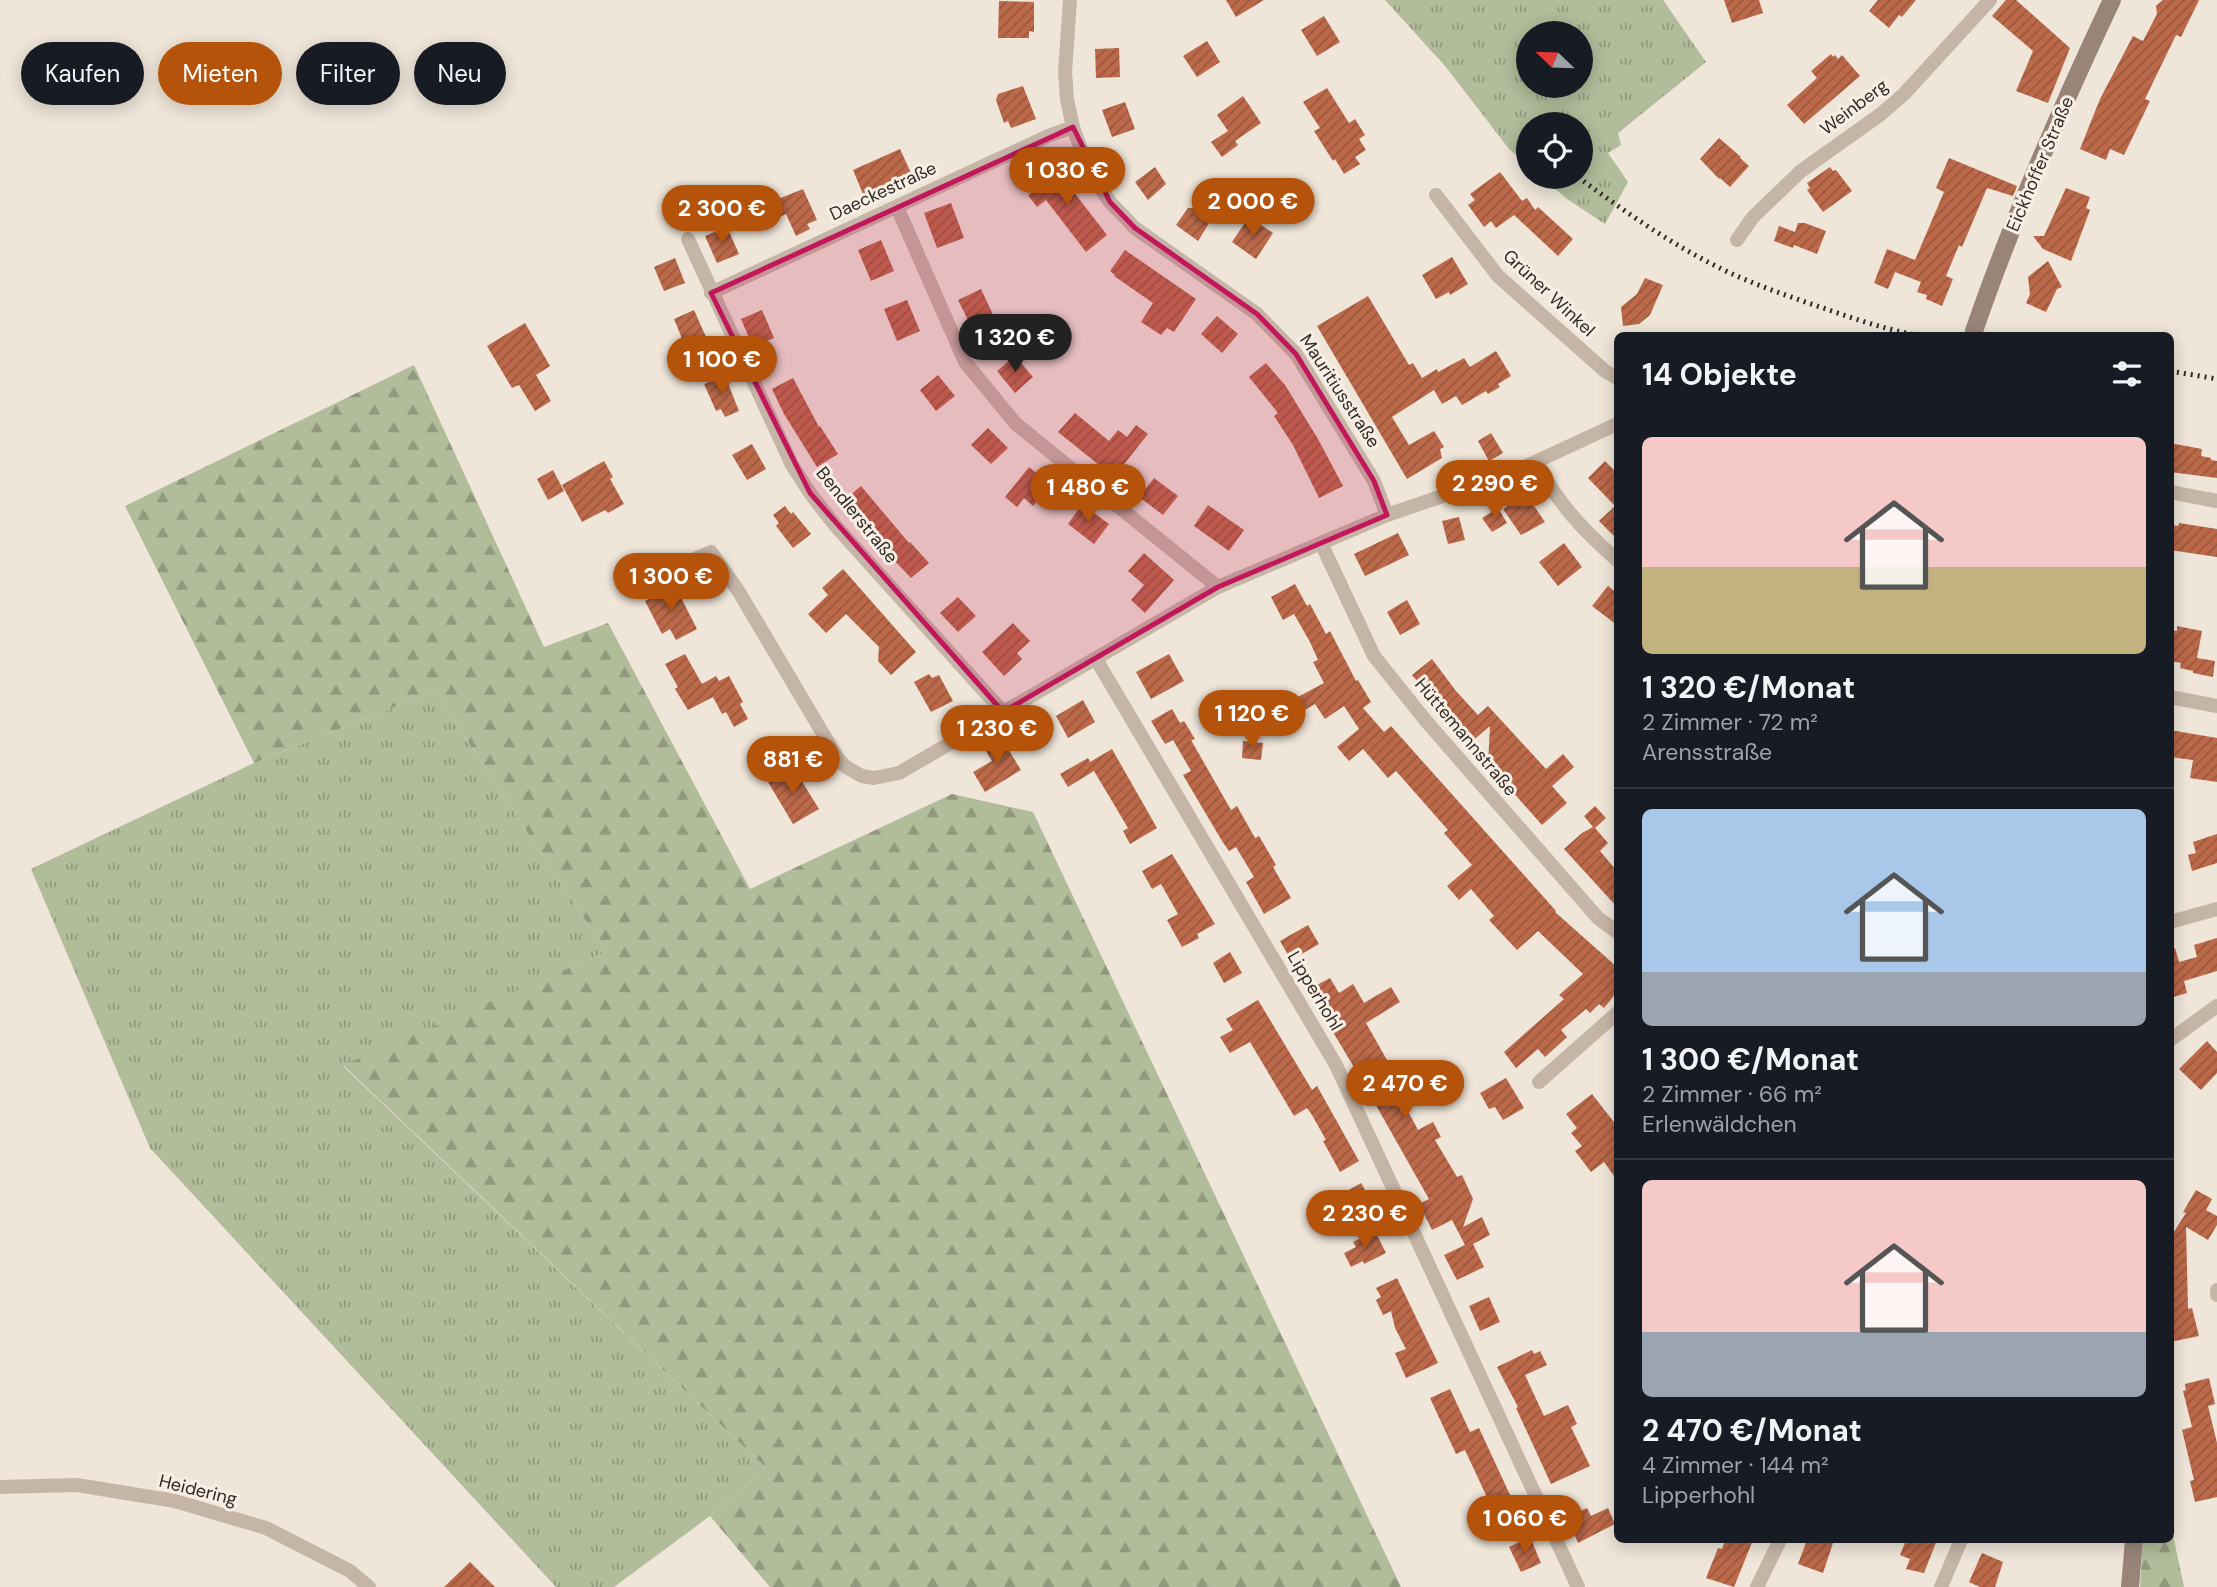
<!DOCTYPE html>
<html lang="de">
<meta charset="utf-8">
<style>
:root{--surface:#171b24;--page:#242831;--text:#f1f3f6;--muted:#9ea1a6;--line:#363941;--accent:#b45309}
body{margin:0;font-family:"DM Sans",sans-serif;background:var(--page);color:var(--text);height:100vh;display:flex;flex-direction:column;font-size:26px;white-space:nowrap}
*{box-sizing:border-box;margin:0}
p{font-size:23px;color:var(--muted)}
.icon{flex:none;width:38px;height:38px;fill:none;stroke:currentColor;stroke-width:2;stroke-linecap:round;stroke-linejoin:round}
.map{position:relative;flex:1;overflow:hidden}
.panel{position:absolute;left:1614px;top:332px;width:560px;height:1211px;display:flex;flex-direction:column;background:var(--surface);border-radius:10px;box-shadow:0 4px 18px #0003}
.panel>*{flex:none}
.banner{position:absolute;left:21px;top:42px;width:665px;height:63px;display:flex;gap:14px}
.needle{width:46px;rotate:293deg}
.controls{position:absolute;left:1516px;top:21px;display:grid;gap:14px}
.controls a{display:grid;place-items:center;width:77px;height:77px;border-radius:50%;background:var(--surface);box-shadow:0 4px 18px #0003;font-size:35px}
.price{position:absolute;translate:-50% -60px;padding:0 16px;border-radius:24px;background:var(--accent);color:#fff;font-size:23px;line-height:46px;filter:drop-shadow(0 2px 4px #0008)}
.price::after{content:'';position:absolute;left:50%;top:42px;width:21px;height:16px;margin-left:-10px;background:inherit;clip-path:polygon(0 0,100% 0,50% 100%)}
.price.current{background:#222;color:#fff}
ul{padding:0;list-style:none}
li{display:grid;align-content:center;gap:14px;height:371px;padding:0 28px}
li+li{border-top:2px solid var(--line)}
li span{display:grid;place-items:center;height:217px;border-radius:10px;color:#555}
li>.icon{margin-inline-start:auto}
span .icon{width:126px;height:126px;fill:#fffc;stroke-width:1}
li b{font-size:30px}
h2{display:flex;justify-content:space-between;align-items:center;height:84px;padding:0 28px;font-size:30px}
.pill{padding:0 24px;border-radius:32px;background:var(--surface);box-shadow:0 4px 18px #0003;font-size:24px;line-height:63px}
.pill.current{background:var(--accent);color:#fff}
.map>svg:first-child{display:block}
</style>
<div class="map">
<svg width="2217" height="1587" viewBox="0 0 2217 1587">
<defs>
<pattern id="grass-tufts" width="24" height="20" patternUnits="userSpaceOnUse" patternTransform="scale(1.75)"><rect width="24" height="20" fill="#b0bc9a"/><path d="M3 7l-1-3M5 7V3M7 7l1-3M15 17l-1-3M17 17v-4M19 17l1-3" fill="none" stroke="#90997d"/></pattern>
<pattern id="forest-firs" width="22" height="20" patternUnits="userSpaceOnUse" patternTransform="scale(1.75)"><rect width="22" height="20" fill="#b0bc9a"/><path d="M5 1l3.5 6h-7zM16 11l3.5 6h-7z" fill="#90997d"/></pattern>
<pattern id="building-hatch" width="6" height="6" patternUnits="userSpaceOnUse" patternTransform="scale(1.75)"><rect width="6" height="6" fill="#bc694a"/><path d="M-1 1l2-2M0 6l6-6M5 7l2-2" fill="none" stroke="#99573d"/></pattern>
</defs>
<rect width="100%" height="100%" fill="#efe5d9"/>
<!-- grass -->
<path fill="url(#grass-tufts)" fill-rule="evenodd" d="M1385,0H1663L1706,62L1618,133L1621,145L1608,153L1628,182L1605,224L1567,199L1541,177H1580V124H1528V166L1509,149L1446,67ZM1580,33V86H1528V33Z
M435,691L606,952L343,1066L766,1468L710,1516L614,1587H556L150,1148L31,869L254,763Z"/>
<!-- forest -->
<path fill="url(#forest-firs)" d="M414,365L544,647L608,623L750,889L952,794L1033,812L1401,1587H770L710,1516L766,1468L343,1065L606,952L435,691L254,763L125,506Z
M2170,1521L2184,1587H2140L2143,1540H2170Z"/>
<!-- building -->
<path fill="url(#building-hatch)" d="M1226,0H1264L1236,17Z
M1724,0H1759L1763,13L1732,23Z
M1878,0H1916L1902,17L1899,15L1889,28L1869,11Z
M2006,0H2016L2070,48L2048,103L2016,91L2033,51L1992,16Z
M2163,0H2199L2181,37L2176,35L2145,99L2150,101L2124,155L2110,149L2106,160L2080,149L2100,99L2133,36L2143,41L2157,14L2156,6Z
M999,1L1034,2V32L1029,31V38H998Z
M1324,16L1340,42L1317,56L1301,30Z
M1207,41L1220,62L1197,77L1183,56Z
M1119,48L1120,77L1096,78L1095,49Z
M1831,54L1833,57L1835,55L1838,59L1842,55L1860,76L1804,124L1787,105L1817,78L1811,71Z
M1023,86L1036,119L1011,128L1008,121L1004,123L996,100L998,94Z
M1327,88L1349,123L1355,119L1365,135L1359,139L1366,150L1355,157L1360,164L1344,174L1335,159L1333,161L1314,131L1320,128L1303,102Z
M1243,96L1261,123L1235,141L1238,145L1222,157L1211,142L1228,131L1217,115Z
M1125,102L1135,129L1112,137L1102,110Z
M1719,138L1741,157L1740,158L1749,166L1730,187L1720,178L1719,179L1700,159Z
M900,149L911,173L863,194L853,170Z
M1949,158L2017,186L2013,196L1987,188L1962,247L1959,245L1946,276L1953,279L1942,306L1926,299L1927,295L1917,292L1921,282L1895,272L1888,289L1874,283L1887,249L1915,260L1944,192L1936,188Z
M1052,164L1107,235L1086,252L1046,200L1037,207L1028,195L1038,188L1031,179Z
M1155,167L1166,184L1148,200L1135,182Z
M1830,167L1833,171L1836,170L1852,191L1823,212L1807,190L1810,188L1807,183Z
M1500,172L1522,201L1527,198L1535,210L1538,207L1573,239L1558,256L1514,215L1496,228L1491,221L1484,227L1468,205L1475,200L1470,194Z
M2066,188L2090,197L2086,208L2090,210L2071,261L2043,249L2033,236H2044Z
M803,189L817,220L807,224L810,229L796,236L786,214L766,223L758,207Z
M951,203L964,238L937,248L924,213Z
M1188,208H1194L1211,220L1198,241L1176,225Z
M1249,217L1273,233L1256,259L1232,242Z
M1798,223H1805L1826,231L1817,254L1794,245L1793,248L1774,241L1779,226L1795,232Z
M727,227L739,254L717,263L705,236Z
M881,240L894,271L871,281L858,250Z
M1125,250L1196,299L1174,332L1167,328L1161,335L1141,322L1153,303L1114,276L1115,275L1110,271Z
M1452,257L1468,284L1450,295L1449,292L1436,299L1422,275Z
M675,258L685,283L664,291L654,267Z
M2048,261L2062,287L2057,289L2046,312L2026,303L2030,294L2028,277Z
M1645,278L1663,285L1650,315L1639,324L1623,326L1621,307L1637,294Z
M981,289L995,319L973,330L958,300Z
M1368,296L1409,365L1413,363L1422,378L1437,369L1438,372L1464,358L1470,367L1496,351L1511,376L1498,384L1500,387L1488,394L1486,391L1462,405L1456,396L1442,404L1434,390L1392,417L1409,445L1434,431L1444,447L1440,449L1442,458L1407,479L1317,326Z
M907,300L920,331L897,341L884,309Z
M694,310L706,337L685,346L674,319Z
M762,310L774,338L753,347L741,319Z
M1217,316L1238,334L1222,353L1201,334Z
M525,323L550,366L536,375L551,401L535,411L519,385L512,388L487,346Z
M1015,356L1033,377L1015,393L997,371Z
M1266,363L1285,385L1318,439L1343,486L1319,498L1293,445L1274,416L1278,413L1249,377Z
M938,375L955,396L936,411L920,390Z
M725,376L739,411L725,417L721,409L716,411L704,384Z
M793,378L819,427L820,426L838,454L817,467L784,414L772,389Z
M1075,413L1109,441L1118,430L1127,437L1136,425L1148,434L1114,477L1058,432Z
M988,428L1008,448L991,464L971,445Z
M1491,433L1503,453L1489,461L1478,441Z
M2170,443L2202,449L2201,456L2211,458V460L2217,461V478L2170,472Z
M752,444L766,469L747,480L732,455Z
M604,461L613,477L610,479L624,504L608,513L605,510L582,522L562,485Z
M1605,461L1617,473V539L1599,521L1615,506L1588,478Z
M1029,467L1051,485L1033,506L1024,498L1017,507L1005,497Z
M553,470L564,491L548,500L537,479Z
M1154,478L1178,496L1163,515L1139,497Z
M861,486L909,543L910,542L929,563L911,578L874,539L843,501Z
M1526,494L1545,522L1521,535L1503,509Z
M1082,504L1109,524L1094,544L1068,524Z
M1208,505L1244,530L1229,551L1194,526Z
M785,506L791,514L793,512L811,534L793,548L776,526L779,523L773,515Z
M1498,508L1507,523L1492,532L1482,518Z
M1459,517L1465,540L1448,544L1442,521Z
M2179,523L2217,529V557L2170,550V525L2178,526Z
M1398,533L1409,555L1365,576L1354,554Z
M1564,543L1582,567L1558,586L1539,562Z
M1144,553L1174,580L1145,613L1131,600L1144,585L1128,571Z
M843,569L916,652L891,675L878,661L879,647L846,614L826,633L808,614L828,595L822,588Z
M1295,584L1307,606L1310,604L1326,634L1330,631L1356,681L1358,680L1371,702L1363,708L1384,732L1391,726L1556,911L1555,912L1617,967V992L1604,1008L1599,1004L1590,1013L1586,1009L1561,1030L1567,1037L1545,1057L1538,1049L1516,1068L1504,1052L1564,999L1559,995L1583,974L1538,931L1517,950L1489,920L1494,916L1471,889L1459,900L1447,886L1472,865L1444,833L1448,830L1396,771L1388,778L1363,749L1349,761L1337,747L1359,729L1344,706L1325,719L1315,704L1303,711L1296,698L1324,683L1313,662L1318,660L1310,642L1294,614L1283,620L1271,597Z
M675,586L697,629L676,640L670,629L662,634L645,601Z
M1608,586L1617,593V625L1592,606Z
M958,597L976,616L958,632L940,613Z
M1407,600L1420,624L1400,635L1387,612Z
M1013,623L1030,641L1017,653L1022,659L1004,676L982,652Z
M2177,626L2202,631L2197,658L2215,661L2213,677L2193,673V671L2180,668L2181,663L2170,661V630L2177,631Z
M685,654L702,684L716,676L719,681L729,676L743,702L740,704L748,719L734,727L726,712L722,714L713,697L688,710L675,689L678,687L665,664Z
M1169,654L1184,681L1151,699L1136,672Z
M1432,659L1456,691L1478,715L1488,706L1546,769L1563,754L1574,767L1552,786L1567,803L1542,825L1488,764L1490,726L1470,743L1412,675Z
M929,674L932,678L939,675L953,701L931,712L914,682Z
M1083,700L1095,722L1068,738L1056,716Z
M1172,709L1180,723L1184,721L1195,739L1191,740L1231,810L1237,806L1255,838L1259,836L1276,865L1273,867L1291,898L1264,914L1246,882L1254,877L1236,847L1229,851L1222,841L1183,775L1191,771L1173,740L1165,744L1151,721Z
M2170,730L2217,738V782L2190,778L2193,760L2170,757Z
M1000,736L1021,770L985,792L973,772L992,761L983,746Z
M1243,741L1263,743L1261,760L1242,758Z
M1112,749L1157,828L1130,844L1123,831L1128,828L1094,771L1068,787L1060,774L1088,758L1090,762Z
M793,767L819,809L793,824L768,782Z
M1595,806L1606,818L1595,828L1608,843L1600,851L1617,871V907L1564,849L1582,833L1593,827L1584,816Z
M2217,834V863L2192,871L2188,855L2196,853L2193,842Z
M1172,854L1215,924L1197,934L1199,938L1182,947L1167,920L1178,914L1161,884L1152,889L1142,871Z
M1308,925L1319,944L1291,960L1280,941Z
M2217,938V971L2184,981L2187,993L2170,998V948H2175L2179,962L2197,957L2194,945Z
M1230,952L1242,973L1224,983L1213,963Z
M1330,978L1339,993L1353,984L1364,1003L1391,987L1400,1002L1366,1023L1396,1076L1401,1073L1412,1094L1402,1100L1418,1130L1433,1122L1441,1137L1435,1140L1457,1177L1462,1175L1473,1199L1463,1227L1482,1217L1490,1235L1473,1244L1484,1267L1457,1280L1444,1255L1465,1245L1452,1220L1432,1230L1419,1204L1429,1199L1373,1100L1389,1091L1371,1060L1355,1069L1312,997L1321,992L1317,985Z
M1258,1000L1312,1090L1317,1086L1359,1161L1340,1172L1323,1141L1326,1140L1312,1115L1307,1108L1294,1116L1250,1042L1230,1053L1220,1037L1233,1030L1226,1019Z
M2207,1041L2217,1052V1073L2201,1090L2179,1069Z
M1506,1078L1524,1108L1503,1120L1495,1107L1489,1109L1480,1093Z
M1592,1094L1617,1126V1180L1604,1162L1591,1172L1575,1151L1582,1146L1571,1133L1577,1128L1566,1114Z
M1361,1183L1376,1210L1355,1221L1340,1195Z
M2196,1190L2212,1199L2206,1210L2217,1216V1225L2208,1240L2186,1227L2188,1309L2192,1308L2199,1336L2170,1342V1238L2186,1213L2183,1212Z
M1375,1231L1386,1253L1364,1264L1363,1261L1351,1267L1344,1253L1356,1247L1353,1242Z
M1397,1278L1438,1363L1406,1378L1395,1353L1406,1349L1395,1328L1391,1311L1383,1315L1376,1300L1381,1297L1376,1288Z
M1489,1297L1500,1322L1480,1331L1469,1306Z
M1532,1350L1534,1354L1540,1351L1547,1365L1525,1375L1544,1416L1568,1405L1577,1424L1571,1427L1590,1466L1551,1484L1516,1408L1518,1407L1497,1367Z
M2209,1378L2215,1404L2208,1406L2217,1443V1497L2195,1502L2190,1481L2194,1480L2182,1430L2192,1427L2183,1391L2186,1390L2185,1384Z
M1450,1389L1470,1432L1479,1428L1518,1512L1498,1521L1465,1450L1456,1454L1430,1398Z
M1587,1508L1591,1516L1608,1508L1615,1524L1578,1543L1567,1517Z
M1530,1537L1541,1563L1521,1572L1509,1547Z
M1725,1540H1753L1734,1587L1706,1578L1718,1548L1722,1549Z
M1807,1540H1834L1823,1573L1798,1564Z
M1906,1540H1937L1924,1573L1906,1569L1910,1559L1900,1555Z
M1982,1553L2003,1562L1995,1587H1980L1969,1582Z
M470,1562L495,1587H444Z"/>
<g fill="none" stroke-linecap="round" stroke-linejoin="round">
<!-- minor -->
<path stroke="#c5b5a6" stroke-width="14" d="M1070,0L1065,72L1067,99L1073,127L1082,152L1097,183L1110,202L1135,228L1257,314L1296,354L1374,481L1387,515
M1436,195L1498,276L1605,371L1617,378
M897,207L965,362L1016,424L1218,587
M688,239L792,465L810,493L834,524L1003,712
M1737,240L1753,217L1801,171L1881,114L1904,94L1990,0
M711,293L1048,136L1073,127
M1537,462C1555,501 1585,532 1617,560
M2170,492L2217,501
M1321,543L1374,656L1426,721L1598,918L1617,932
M656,576L711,552L739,592L838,759L846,767L862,776L874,778L899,773L1218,587L1387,515L1516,471L1617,424
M1096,659L1336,1065L1578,1587
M2170,697L2217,706
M2170,922L2217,909
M2170,1040L2217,1006
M1539,1082L1617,1013
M2217,1290V1295
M0,1487L77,1485L175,1501L266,1528L350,1571L369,1587
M1757,1587L1780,1540
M1941,1587L1961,1540"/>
<!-- secondary -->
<path stroke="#998578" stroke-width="18" d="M1974,331C2013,218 2061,108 2112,0
M2130,1587L2134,1540"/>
<!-- rail -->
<path stroke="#322a26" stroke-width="5" stroke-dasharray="2 5" stroke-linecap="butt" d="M1578,177C1625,212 1675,247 1728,272C1758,286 1791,297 1823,308C1855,319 1887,330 1921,336
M2170,371L2217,379"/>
</g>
<!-- marked area -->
<path fill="#c2185b" fill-opacity="0.2" stroke="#c2185b" stroke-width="5" stroke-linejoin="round" d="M1073,127L1110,202L1135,228L1257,314L1296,354L1374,481L1387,515L1218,587L1003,712L810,493L711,293Z"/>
<g text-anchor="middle" stroke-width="6" stroke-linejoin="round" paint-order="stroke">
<!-- street labels -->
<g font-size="18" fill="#322a26" stroke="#f7efe5">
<text transform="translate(1854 107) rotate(-37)" y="6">Weinberg</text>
<text transform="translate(2040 164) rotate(-67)" y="6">Eickhoffer Straße</text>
<text transform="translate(883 191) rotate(-25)" y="6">Daeckestraße</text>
<text transform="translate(1549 293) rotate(43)" y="6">Grüner Winkel</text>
<text transform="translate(1340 391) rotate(57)" y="6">Mauritiusstraße</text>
<text transform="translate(857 515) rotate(51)" y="6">Bendlerstraße</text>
<text transform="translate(1466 737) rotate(50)" y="6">Hüttemannstraße</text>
<text transform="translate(1315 991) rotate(59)" y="6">Lipperhohl</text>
<text transform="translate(198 1490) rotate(14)" y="6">Heidering</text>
</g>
</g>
</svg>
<div class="controls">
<a><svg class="needle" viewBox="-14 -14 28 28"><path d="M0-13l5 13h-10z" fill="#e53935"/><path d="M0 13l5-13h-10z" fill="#9ea1a6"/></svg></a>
<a><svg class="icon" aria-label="locate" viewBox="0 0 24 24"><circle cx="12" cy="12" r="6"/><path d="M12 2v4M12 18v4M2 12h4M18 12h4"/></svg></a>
</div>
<b class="price" style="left:1067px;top:207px">1 030 €</b>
<b class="price" style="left:1253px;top:238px">2 000 €</b>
<b class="price" style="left:722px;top:245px">2 300 €</b>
<b class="price current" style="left:1015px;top:374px">1 320 €</b>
<b class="price" style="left:722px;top:396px">1 100 €</b>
<b class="price" style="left:1495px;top:520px">2 290 €</b>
<b class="price" style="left:1088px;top:524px">1 480 €</b>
<b class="price" style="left:671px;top:613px">1 300 €</b>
<b class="price" style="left:1252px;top:750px">1 120 €</b>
<b class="price" style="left:997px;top:765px">1 230 €</b>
<b class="price" style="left:793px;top:796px">881 €</b>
<b class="price" style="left:1405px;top:1120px">2 470 €</b>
<b class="price" style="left:1365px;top:1250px">2 230 €</b>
<b class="price" style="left:1525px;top:1555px">1 060 €</b>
<div class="banner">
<a class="pill">Kaufen</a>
<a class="pill current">Mieten</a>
<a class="pill">Filter</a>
<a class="pill">Neu</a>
</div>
<section class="panel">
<h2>14 Objekte<svg class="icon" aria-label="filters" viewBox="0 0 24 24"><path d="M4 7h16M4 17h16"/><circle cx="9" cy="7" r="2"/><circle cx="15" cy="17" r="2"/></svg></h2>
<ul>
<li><span style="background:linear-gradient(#f6c9c9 60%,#c2b280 0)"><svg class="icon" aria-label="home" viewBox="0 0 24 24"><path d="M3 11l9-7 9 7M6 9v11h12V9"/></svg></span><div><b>1 320 €/Monat</b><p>2 Zimmer · 72 m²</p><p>Arensstraße</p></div></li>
<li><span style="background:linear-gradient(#a9c7e8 75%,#9aa5b1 0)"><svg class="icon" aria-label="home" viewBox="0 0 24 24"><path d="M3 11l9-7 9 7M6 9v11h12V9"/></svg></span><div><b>1 300 €/Monat</b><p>2 Zimmer · 66 m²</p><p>Erlenwäldchen</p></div></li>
<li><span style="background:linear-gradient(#f6c9c9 70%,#9aa5b1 0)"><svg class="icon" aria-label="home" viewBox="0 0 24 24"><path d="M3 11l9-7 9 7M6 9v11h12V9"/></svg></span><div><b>2 470 €/Monat</b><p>4 Zimmer · 144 m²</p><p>Lipperhohl</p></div></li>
</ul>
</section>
</div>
